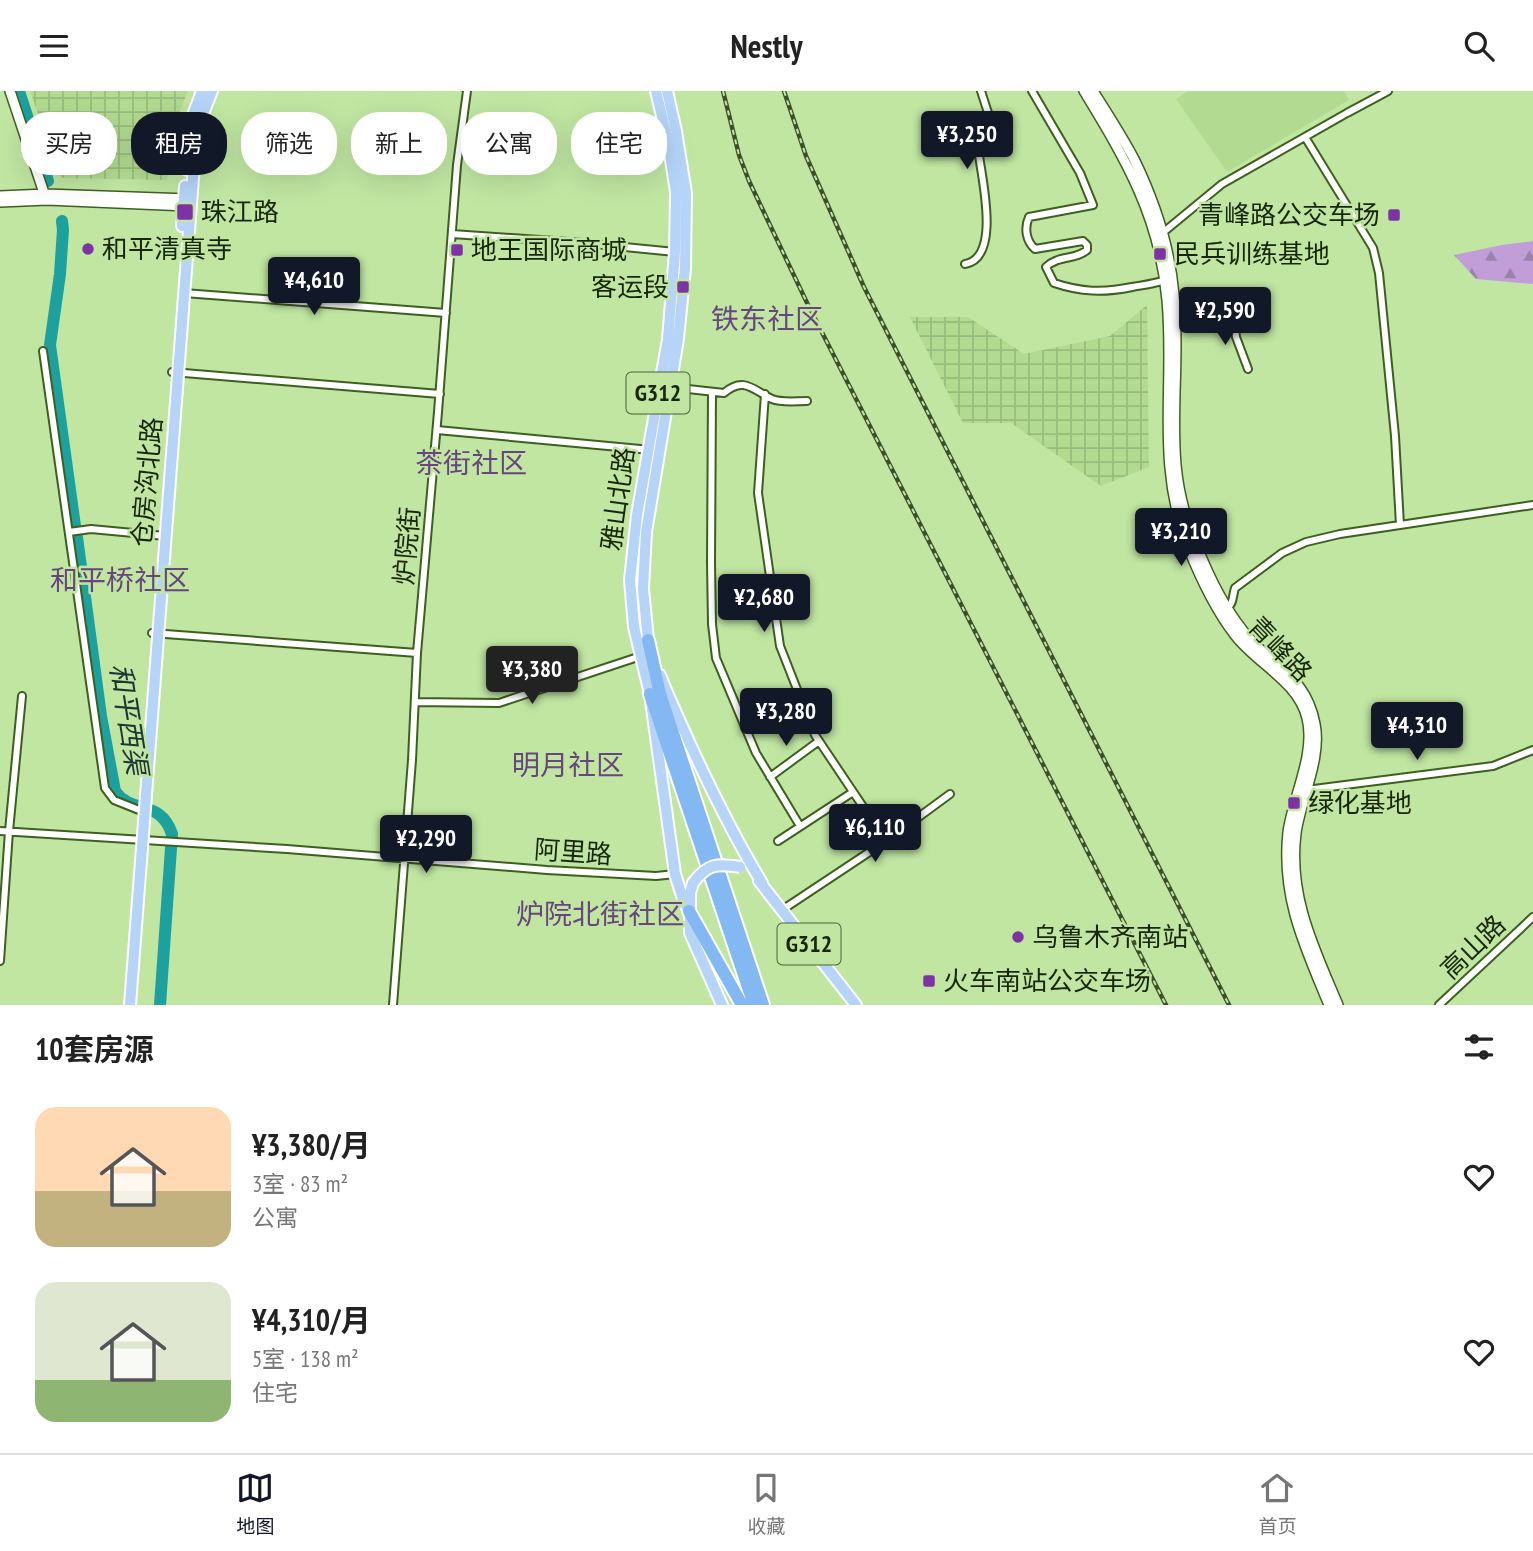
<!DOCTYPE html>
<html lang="zh">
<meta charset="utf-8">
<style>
:root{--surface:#fff;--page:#f6f6f6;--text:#222;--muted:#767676;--line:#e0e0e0;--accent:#111827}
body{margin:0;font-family:"PT Sans Narrow","Noto Sans SC",sans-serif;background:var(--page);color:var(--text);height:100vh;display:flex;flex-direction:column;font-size:26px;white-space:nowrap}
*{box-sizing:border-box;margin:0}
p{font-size:23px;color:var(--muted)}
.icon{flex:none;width:38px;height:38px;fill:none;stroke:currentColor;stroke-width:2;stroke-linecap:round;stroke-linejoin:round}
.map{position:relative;height:914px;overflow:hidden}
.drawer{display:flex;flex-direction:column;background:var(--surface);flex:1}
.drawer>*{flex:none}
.hud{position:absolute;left:21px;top:21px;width:700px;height:63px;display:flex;gap:14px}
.price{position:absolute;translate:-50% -60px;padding:0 16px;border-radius:7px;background:var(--accent);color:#fff;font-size:23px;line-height:46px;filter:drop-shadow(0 2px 4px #0008)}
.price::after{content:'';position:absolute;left:50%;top:42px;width:21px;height:16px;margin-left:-10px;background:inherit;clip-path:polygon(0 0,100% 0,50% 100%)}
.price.selected{background:#222;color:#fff}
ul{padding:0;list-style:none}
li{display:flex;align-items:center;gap:21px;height:175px;padding:0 35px}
li span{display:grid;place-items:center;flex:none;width:196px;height:140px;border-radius:21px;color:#555}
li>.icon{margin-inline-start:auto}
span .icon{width:84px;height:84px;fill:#fffc;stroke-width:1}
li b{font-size:30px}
h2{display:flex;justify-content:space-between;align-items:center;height:84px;padding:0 35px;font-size:30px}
.tag{padding:0 24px;border-radius:28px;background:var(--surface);box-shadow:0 7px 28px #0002;font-size:24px;line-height:63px}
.tag.selected{background:var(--accent);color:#fff}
header{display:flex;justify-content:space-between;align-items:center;height:91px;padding:0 35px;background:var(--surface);font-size:32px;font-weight:700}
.dock{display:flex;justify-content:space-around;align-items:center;height:98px;border-top:2px solid var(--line);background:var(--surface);font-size:19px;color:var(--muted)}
.dock a{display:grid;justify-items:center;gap:4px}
.dock .selected{color:var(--accent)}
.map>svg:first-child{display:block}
</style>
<header><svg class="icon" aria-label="menu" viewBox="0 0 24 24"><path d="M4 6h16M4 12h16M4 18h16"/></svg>Nestly<svg class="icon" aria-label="search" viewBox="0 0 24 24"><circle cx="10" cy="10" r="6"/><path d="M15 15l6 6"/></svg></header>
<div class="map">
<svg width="1533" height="914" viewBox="0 0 1533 914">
<defs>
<pattern id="industrial-grid" width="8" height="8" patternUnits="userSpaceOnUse" patternTransform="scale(1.75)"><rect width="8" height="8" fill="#b2db91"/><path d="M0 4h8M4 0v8" fill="none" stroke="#98bc7c"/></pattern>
<pattern id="forest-firs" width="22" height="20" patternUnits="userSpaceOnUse" patternTransform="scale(1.75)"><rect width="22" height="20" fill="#c19ed8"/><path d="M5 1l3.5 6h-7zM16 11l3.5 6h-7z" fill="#9c81ad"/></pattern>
</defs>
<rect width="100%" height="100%" fill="#c0e6a2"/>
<!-- built -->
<path fill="#b2db91" d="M1188,0H1344L1349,9L1227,81L1176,8Z"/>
<!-- industrial -->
<path fill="url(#industrial-grid)" d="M30,0H188L180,20L167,89L61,87Z
M1147,214L1149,376L1101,395L1011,332H963L910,226H968L1024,263L1110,245Z"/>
<!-- forest -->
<path fill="url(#forest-firs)" d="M1533,150V193L1476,188L1454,164L1502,154Z"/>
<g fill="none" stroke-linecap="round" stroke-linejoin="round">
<!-- river -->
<path stroke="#1ca19e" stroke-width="12" d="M19,0L48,90
M62,130L63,139L60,183L50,254L75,435
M77,446L101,625L115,700C131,724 160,707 172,743L160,914"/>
<!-- street casing -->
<g stroke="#3f5f20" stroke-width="10">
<path id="street" d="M1032,0L1080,82L1093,114L1029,126C1024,137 1026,150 1035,158L1083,150L1087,154V159C1076,169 1058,164 1046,176L1054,192C1081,201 1103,202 1132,196C1143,194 1154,193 1165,189
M452,143L584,152L675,161
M1160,144L1222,93L1347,22L1388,0
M965,173C1001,167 982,89 979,64L991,50L990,28L981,0
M184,202L446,222
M1234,227L1236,246L1248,278
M43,260L105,697L114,709L139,719
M172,281L440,303
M670,296L724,302C744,285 753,299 772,308C782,312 796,310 807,310
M712,302L711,472L712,533L716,567L756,662L800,735
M765,303L758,402L780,555L815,644L886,750
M437,339L651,359
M1400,434L1533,414
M69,441L91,438L165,445
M1226,518C1234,513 1232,506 1235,497L1282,462L1306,451L1340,443L1400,434L1395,345L1379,182L1373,157L1305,46
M152,542L417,562
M415,611L499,612L641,565
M770,686L819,650
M1306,699L1493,675L1533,659
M0,740L287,758L547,779L656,785L675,783
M778,750L853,701
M782,819L886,750L950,703
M0,870L9,740L22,605
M393,914L412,669L417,562L438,321L457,74L467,0
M1439,914L1533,826"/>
</g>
<!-- secondary casing -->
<g stroke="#3f5f20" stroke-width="12">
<path id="secondary" d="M10,0L46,108
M1084,0C1126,69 1160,126 1167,209C1175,296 1155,371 1188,456C1200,486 1215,518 1235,544C1257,573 1298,590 1307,627C1316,663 1293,705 1288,741C1281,807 1305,856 1329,914
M1093,0C1107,22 1122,45 1134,68C1155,111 1170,157 1174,204C1180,261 1171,317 1176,374C1179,407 1189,440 1203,470C1215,498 1229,524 1249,547C1276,578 1306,586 1315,633C1322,667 1301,707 1296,742C1288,805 1314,857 1338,914
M0,105L46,103L189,108
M0,111L47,109L187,115"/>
</g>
<!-- primary casing -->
<g stroke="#fff" stroke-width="14">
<path id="primary" d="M656,0L668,50L676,101L675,161L668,248L637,424L630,489L634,536L650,603L675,783L684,811L689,820
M187,79L192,27L202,0
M182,135L185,95
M650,555L648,549L643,498L646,441L678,248L685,177L686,102L676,40L667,0
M660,584C669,608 680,630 690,653C712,701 735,747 762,792
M759,790L856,914
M693,792L690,802V842L722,914
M130,914L193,87L201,28L212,0"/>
</g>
<!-- highway casing -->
<g stroke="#fff" stroke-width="16">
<path id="highway" d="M648,549L660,603L763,914
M650,603L754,914
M689,820L742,914"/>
</g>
<!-- street -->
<use href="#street" stroke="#fff" stroke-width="6"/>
<!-- secondary -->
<use href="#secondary" stroke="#fff" stroke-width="9"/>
<!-- primary -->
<use href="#primary" stroke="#b5d4f8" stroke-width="10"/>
<!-- highway -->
<use href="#highway" stroke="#84b8f3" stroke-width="12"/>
<!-- rail casing -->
<g stroke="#3c4f2b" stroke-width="4.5">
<path id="rail" d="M723,0L739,64L749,90L809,216L1166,914
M784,0L806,65L864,196L1229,914"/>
</g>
<!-- rail -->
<use href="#rail" stroke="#c0e6a2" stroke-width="2" stroke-dasharray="5" stroke-linecap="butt"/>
<!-- primary-bridge casing -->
<g stroke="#fff" stroke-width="14" stroke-linecap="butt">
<path id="primary-bridge" d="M693,792C707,773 717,772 740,776"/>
</g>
<!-- primary-bridge -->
<use href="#primary-bridge" stroke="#b5d4f8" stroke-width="10"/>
</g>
<!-- markers -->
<g fill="#7e33a4" stroke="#c0e6a2" stroke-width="2.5">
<rect x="176" y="112" width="18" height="18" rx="3.5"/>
<rect x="1387" y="117" width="14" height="14" rx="3.5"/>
<circle cx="88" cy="158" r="7"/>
<rect x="450" y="152" width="14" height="14" rx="3.5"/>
<rect x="1153" y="156" width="14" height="14" rx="3.5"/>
<rect x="676" y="189" width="14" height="14" rx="3.5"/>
<rect x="1287" y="705" width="14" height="14" rx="3.5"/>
<circle cx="1018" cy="846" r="7"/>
<rect x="922" y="883" width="14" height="14" rx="3.5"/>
</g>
<g text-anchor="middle" stroke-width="5" stroke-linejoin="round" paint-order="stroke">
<!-- shield labels -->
<g fill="#c0e6a2" stroke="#4a6038" stroke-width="2">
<rect x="626.5" y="281.5" width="63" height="41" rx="5"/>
<rect x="777.5" y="832.5" width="63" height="41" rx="5"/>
</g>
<g font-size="24" font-weight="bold" fill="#18260b">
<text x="658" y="310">G312</text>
<text x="809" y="861">G312</text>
</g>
<!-- poi labels -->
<g font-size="26" fill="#18260b" stroke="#c0e6a2" text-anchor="start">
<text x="201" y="130">珠江路</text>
<text x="1380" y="133" text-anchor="end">青峰路公交车场</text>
<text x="102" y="167">和平清真寺</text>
<text x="471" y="168">地王国际商城</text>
<text x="1174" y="172">民兵训练基地</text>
<text x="669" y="205" text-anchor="end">客运段</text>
<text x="1308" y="721">绿化基地</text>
<text x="1032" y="855">乌鲁木齐南站</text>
<text x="943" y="899">火车南站公交车场</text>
</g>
<!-- street labels -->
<g font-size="26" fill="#18260b" stroke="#c0e6a2">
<text transform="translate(147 391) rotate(-85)" y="9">仓房沟北路</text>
<text transform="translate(618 408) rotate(-82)" y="9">雅山北路</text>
<text transform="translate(407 455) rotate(-85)" y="9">炉院街</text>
<text transform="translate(1280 558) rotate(46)" y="9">青峰路</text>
<text transform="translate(573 761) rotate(4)" y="9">阿里路</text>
<text transform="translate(1473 856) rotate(-44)" y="9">高山路</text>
</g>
<!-- neighbourhood labels -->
<g font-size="28" fill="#69457f" stroke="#c0e6a2">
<text x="767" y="238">铁东社区</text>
<text x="471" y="382">茶街社区</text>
<text x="120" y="499">和平桥社区</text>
<text x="568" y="684">明月社区</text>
<text x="600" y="833">炉院北街社区</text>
</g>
<!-- water labels -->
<g font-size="28" font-style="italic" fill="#1c3635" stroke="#c0e6a2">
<text transform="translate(129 628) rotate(81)" y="10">和平西渠</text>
</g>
</g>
</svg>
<b class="price" style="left:967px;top:80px">¥3,250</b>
<b class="price" style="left:314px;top:226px">¥4,610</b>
<b class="price" style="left:1225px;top:256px">¥2,590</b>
<b class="price" style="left:1181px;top:477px">¥3,210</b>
<b class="price" style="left:764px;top:543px">¥2,680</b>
<b class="price selected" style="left:532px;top:615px">¥3,380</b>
<b class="price" style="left:786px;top:657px">¥3,280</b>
<b class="price" style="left:1417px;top:671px">¥4,310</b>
<b class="price" style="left:875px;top:773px">¥6,110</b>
<b class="price" style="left:426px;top:784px">¥2,290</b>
<div class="hud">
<a class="tag">买房</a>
<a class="tag selected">租房</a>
<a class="tag">筛选</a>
<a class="tag">新上</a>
<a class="tag">公寓</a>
<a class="tag">住宅</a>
</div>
</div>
<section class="drawer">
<h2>10套房源<svg class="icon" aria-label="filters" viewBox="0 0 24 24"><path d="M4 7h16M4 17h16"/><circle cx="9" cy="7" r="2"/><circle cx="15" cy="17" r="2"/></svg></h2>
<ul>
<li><span style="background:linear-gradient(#ffd9b3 60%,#c2b280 0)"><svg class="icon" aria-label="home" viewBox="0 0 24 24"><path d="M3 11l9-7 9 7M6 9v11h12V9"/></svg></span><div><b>¥3,380/月</b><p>3室 · 83 m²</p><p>公寓</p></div><svg class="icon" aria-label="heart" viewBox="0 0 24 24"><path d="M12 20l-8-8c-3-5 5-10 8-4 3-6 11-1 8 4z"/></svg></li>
<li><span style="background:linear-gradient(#dfe7d0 70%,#8fb573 0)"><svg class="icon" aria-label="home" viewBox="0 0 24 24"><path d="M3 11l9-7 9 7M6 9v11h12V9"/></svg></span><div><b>¥4,310/月</b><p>5室 · 138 m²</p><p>住宅</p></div><svg class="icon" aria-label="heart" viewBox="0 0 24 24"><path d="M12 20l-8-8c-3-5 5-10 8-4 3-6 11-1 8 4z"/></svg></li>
</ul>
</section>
<nav class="dock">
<a class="selected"><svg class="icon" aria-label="map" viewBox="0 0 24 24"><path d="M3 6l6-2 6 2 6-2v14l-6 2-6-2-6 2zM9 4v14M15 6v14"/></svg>地图</a>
<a><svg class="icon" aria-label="saved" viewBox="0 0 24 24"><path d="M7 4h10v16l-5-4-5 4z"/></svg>收藏</a>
<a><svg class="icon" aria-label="home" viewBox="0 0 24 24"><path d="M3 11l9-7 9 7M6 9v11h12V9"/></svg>首页</a>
</nav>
